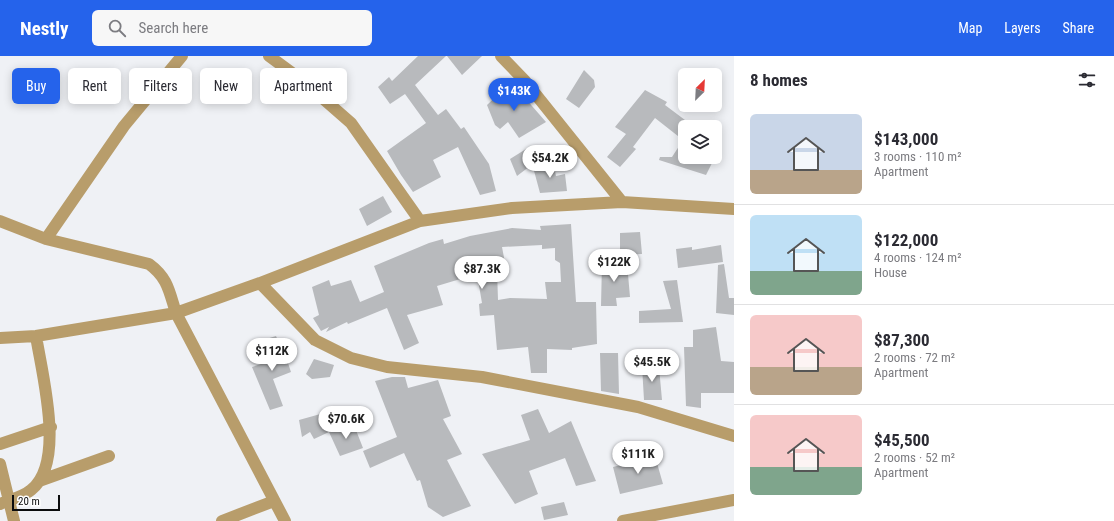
<!DOCTYPE html>
<meta charset="utf-8">
<style>
:root{--surface:#fff;--page:#f7f7f7;--text:#2b2b33;--muted:#7c7c81;--line:#e1e1e2;--accent:#2563eb}
body{margin:0;font-family:"Roboto Condensed",sans-serif;background:var(--page);color:var(--text);height:100vh;display:flex;flex-direction:column;font-size:15px;white-space:nowrap}
*{box-sizing:border-box;margin:0}
p{font-size:13px;color:var(--muted)}
.icon{flex:none;width:22px;height:22px;fill:none;stroke:currentColor;stroke-width:2;stroke-linecap:round;stroke-linejoin:round}
.map{position:relative;flex:1;overflow:hidden}
.panel{display:flex;flex-direction:column;background:var(--surface);width:380px}
.panel>*{flex:none}
.top-card{position:absolute;left:12px;top:12px;width:380px;height:36px;display:flex;gap:8px}
.needle{width:26px;rotate:24deg}
.controls{position:absolute;left:678px;top:12px;display:grid;gap:8px}
.controls a{display:grid;place-items:center;width:44px;height:44px;border-radius:6px;background:var(--surface);box-shadow:0 2px 10px #0003;font-size:20px}
.scale{position:absolute;left:12px;bottom:10px;width:48px;box-sizing:border-box;padding-left:4px;border:2px solid #0b0c0d;border-top:0;font-size:11px;line-height:14px;white-space:nowrap;color:#0b0c0d;-webkit-text-stroke:3px #fff;paint-order:stroke}
.price{position:absolute;translate:-50% -34px;padding:0 9px;border-radius:14px;background:#fff;color:#222;font-size:13px;line-height:26px;filter:drop-shadow(0 1px 2px #0008)}
.price::after{content:'';position:absolute;left:50%;top:24px;width:12px;height:9px;margin-left:-6px;background:inherit;clip-path:polygon(0 0,100% 0,50% 100%)}
.price.current{background:var(--accent);color:#fff}
ul{padding:0;list-style:none}
li{display:flex;align-items:center;gap:12px;height:100px;padding:0 16px}
li+li{border-top:1px solid var(--line)}
li span{display:grid;place-items:center;flex:none;width:112px;height:80px;border-radius:6px;color:#555}
li>.icon{margin-inline-start:auto}
span .icon{width:48px;height:48px;fill:#fffc;stroke-width:1}
li b{font-size:17px}
h2{display:flex;justify-content:space-between;align-items:center;height:48px;padding:0 16px;font-size:17px}
.tag{padding:0 14px;border-radius:6px;background:var(--surface);box-shadow:0 2px 10px #0003;font-size:14px;line-height:36px}
.tag.current{background:var(--accent);color:#fff}
header{display:flex;align-items:center;gap:24px;box-sizing:border-box;height:56px;padding:0 20px;background:var(--accent);color:#fff}
header strong{font-size:19px}
nav{display:flex;gap:22px;margin-inline-start:auto;font-size:14px}
.search{width:280px;height:36px;background:var(--page);display:flex;align-items:center;gap:10px;box-sizing:border-box;padding:0 14px;border-radius:6px;color:var(--muted);font-size:15px}
main{display:flex;flex:1;min-height:0}
.map>svg:first-child{display:block}
</style>
<header>
<strong>Nestly</strong>
<div class="search"><svg class="icon" aria-label="search" viewBox="0 0 24 24"><circle cx="10" cy="10" r="6"/><path d="M15 15l6 6"/></svg>Search here</div>
<nav><a>Map</a><a>Layers</a><a>Share</a></nav>
</header>
<main>
<div class="map">
<svg width="734" height="465" viewBox="0 0 734 465">
<rect width="100%" height="100%" fill="#eff1f5"/>
<!-- building -->
<path fill="#b8babd" fill-rule="evenodd" d="M418,0H446L415,29L438,59L446,53L461,73L464,71L489,108L496,135L480,139L458,91L433,104L441,121L413,136L401,119L387,95L426,67L405,38L390,48L378,31L389,21L392,25Z
M447,0H482L462,19Z
M584,14L594,24L595,31L579,52L566,43Z
M511,26L546,66L519,82L508,66L500,73L495,69L487,49Z
M645,34L667,46L665,49L685,64V101H715L706,119L659,104L660,101H672L683,84L655,62L633,91L636,93L620,111L607,101L626,78L615,71Z
M526,93L534,107L517,120L510,103Z
M553,106L556,120L565,118L567,135L540,137L533,111Z
M383,140L392,156L367,170L359,153Z
M571,168L576,246H596L597,288L572,292V294L547,293V317H531L528,291L497,294L494,259L480,260L479,248L482,247L477,218L437,230L443,249L407,259L419,287L404,294L387,252L348,268L347,266L326,276L329,271L321,275L313,262L319,259L312,231L329,224L331,230L351,224L360,246L384,236L374,210L429,187L443,183L444,188L470,180L512,172L541,174L540,170ZM542,189V193L555,192V204L560,207L561,226H545L547,243L510,242L498,244L497,214L506,212L502,191Z
M640,176L642,198L620,199V177Z
M721,189L723,206L678,212L676,193L692,191V194Z
M602,207H627L630,241L616,242L617,250H601Z
M724,208L729,242H734V259L716,257L718,209Z
M677,224L683,266L639,267V255L671,253L663,225Z
M716,271L721,305L734,306V337H701V352L686,350L684,291H693V274Z
M276,280L279,287L281,286L291,316L273,323L283,350L270,354L252,311L270,305L263,284Z
M600,297H618L619,338L601,335Z
M314,303L334,309L330,321L312,323L306,318Z
M642,310L659,311L662,344H644Z
M392,321H405L408,332L438,324L451,360L443,363L462,398L447,404L471,450L443,461L428,451L420,424L417,425L404,397L370,412L363,395L397,381L375,325Z
M538,353L549,377L571,365L596,425L576,430L565,402L529,415L538,438L515,448L482,398L530,384L521,359Z
M324,357L329,376L314,383L310,376L302,381L299,364Z
M354,369L363,392L340,400L329,376Z
M655,400L663,428L620,438L613,411Z
M564,446L568,459L544,464L541,451Z"/>
<g fill="none" stroke-linecap="round" stroke-linejoin="round">
<!-- minor -->
<path stroke="#b89d6b" stroke-width="12" d="M269,0L303,25L351,67L420,165
M501,0L525,25L622,146
M0,165L46,183L149,208C168,222 169,235 176,257L285,465
M46,183L124,70L182,0
M260,227L315,284L351,302L387,311L482,321L638,351L734,380
M0,282L36,280L176,257L260,227L420,165L512,152L622,146L734,153
M0,388L51,371
M0,408L14,465
M39,425L109,400
M0,448C9,444 23,441 31,434C66,407 42,318 36,280
M222,465L274,445"/>
<!-- tertiary -->
<path stroke="#b89d6b" stroke-width="12" d="M623,465L734,444"/>
</g>
</svg>
<div class="controls">
<a><svg class="needle" viewBox="-14 -14 28 28"><path d="M0-13l5 13h-10z" fill="#e53935"/><path d="M0 13l5-13h-10z" fill="#7c7c81"/></svg></a>
<a><svg class="icon" aria-label="layers" viewBox="0 0 24 24"><path d="M12 4l9 5-9 5-9-5zM3 14l9 5 9-5"/></svg></a>
</div>
<div class="scale">20 m</div>
<b class="price current" style="left:514px;top:56px">$143K</b>
<b class="price" style="left:550px;top:123px">$54.2K</b>
<b class="price" style="left:614px;top:227px">$122K</b>
<b class="price" style="left:482px;top:234px">$87.3K</b>
<b class="price" style="left:272px;top:316px">$112K</b>
<b class="price" style="left:652px;top:327px">$45.5K</b>
<b class="price" style="left:346px;top:384px">$70.6K</b>
<b class="price" style="left:638px;top:419px">$111K</b>
<div class="top-card">
<a class="tag current">Buy</a>
<a class="tag">Rent</a>
<a class="tag">Filters</a>
<a class="tag">New</a>
<a class="tag">Apartment</a>
</div>
</div>
<section class="panel">
<h2>8 homes<svg class="icon" aria-label="filters" viewBox="0 0 24 24"><path d="M4 7h16M4 17h16"/><circle cx="9" cy="7" r="2"/><circle cx="15" cy="17" r="2"/></svg></h2>
<ul>
<li><span style="background:linear-gradient(#c9d6e8 70%,#b9a48a 0)"><svg class="icon" aria-label="home" viewBox="0 0 24 24"><path d="M3 11l9-7 9 7M6 9v11h12V9"/></svg></span><div><b>$143,000</b><p>3 rooms · 110 m²</p><p>Apartment</p></div></li>
<li><span style="background:linear-gradient(#bfe0f5 70%,#7fa58c 0)"><svg class="icon" aria-label="home" viewBox="0 0 24 24"><path d="M3 11l9-7 9 7M6 9v11h12V9"/></svg></span><div><b>$122,000</b><p>4 rooms · 124 m²</p><p>House</p></div></li>
<li><span style="background:linear-gradient(#f6c9c9 65%,#b9a48a 0)"><svg class="icon" aria-label="home" viewBox="0 0 24 24"><path d="M3 11l9-7 9 7M6 9v11h12V9"/></svg></span><div><b>$87,300</b><p>2 rooms · 72 m²</p><p>Apartment</p></div></li>
<li><span style="background:linear-gradient(#f6c9c9 65%,#7fa58c 0)"><svg class="icon" aria-label="home" viewBox="0 0 24 24"><path d="M3 11l9-7 9 7M6 9v11h12V9"/></svg></span><div><b>$45,500</b><p>2 rooms · 52 m²</p><p>Apartment</p></div></li>
</ul>
</section>
</main>
